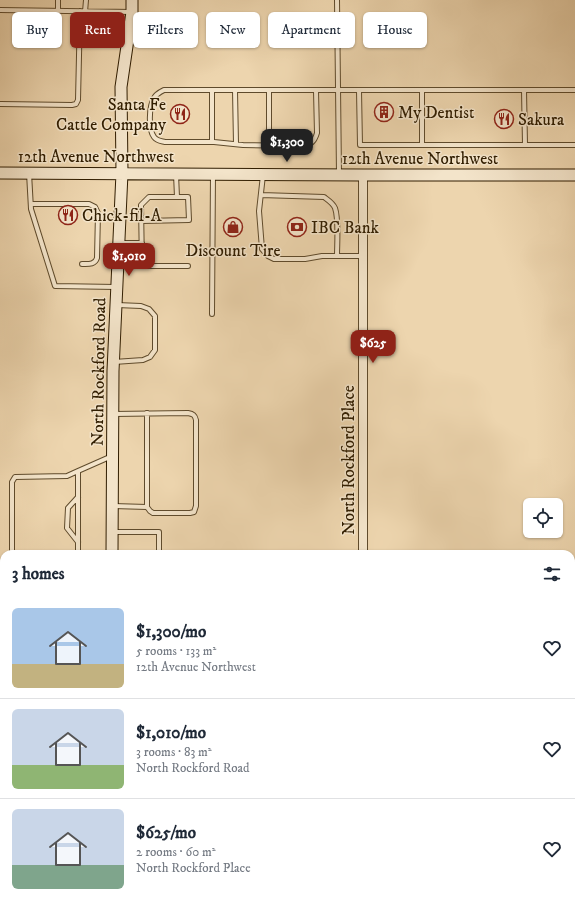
<!DOCTYPE html>
<meta charset="utf-8">
<style>
:root{--surface:#fff;--page:#f6f6f7;--text:#1f2937;--muted:#747a83;--line:#e0e1e3;--accent:#8f2418}
body{margin:0;font-family:"IM FELL DW Pica",serif;background:var(--page);color:var(--text);height:100vh;display:flex;flex-direction:column;font-size:15px;white-space:nowrap}
*{box-sizing:border-box;margin:0}
p{font-size:13px;color:var(--muted)}
.icon{flex:none;width:22px;height:22px;fill:none;stroke:currentColor;stroke-width:2;stroke-linecap:round;stroke-linejoin:round}
.map{position:relative;flex:1;overflow:hidden}
.side{position:absolute;left:0px;top:550px;width:575px;height:356px;display:flex;flex-direction:column;background:var(--surface);border-radius:12px 12px 0 0;box-shadow:0 1px 3px #0004}
.side>*{flex:none}
.guide{position:absolute;left:12px;top:12px;width:551px;height:36px;display:flex;gap:8px}
.tools{position:absolute;left:523px;top:498px;display:grid;gap:8px}
.tools a{display:grid;place-items:center;width:40px;height:40px;border-radius:6px;background:var(--surface);box-shadow:0 1px 3px #0004;font-size:20px}
.price{position:absolute;translate:-50% -34px;padding:0 9px;border-radius:8px;background:var(--accent);color:#fff;font-size:13px;line-height:26px;filter:drop-shadow(0 1px 2px #0008)}
.price::after{content:'';position:absolute;left:50%;top:24px;width:12px;height:9px;margin-left:-6px;background:inherit;clip-path:polygon(0 0,100% 0,50% 100%)}
.price.on{background:#222;color:#fff}
ul{padding:0;list-style:none}
li{display:flex;align-items:center;gap:12px;height:100px;padding:0 12px}
li+li{border-top:1px solid var(--line)}
li span{display:grid;place-items:center;flex:none;width:112px;height:80px;border-radius:6px;color:#555}
li>.icon{margin-inline-start:auto}
span .icon{width:48px;height:48px;fill:#fffc;stroke-width:1}
li b{font-size:17px}
h2{display:flex;justify-content:space-between;align-items:center;height:48px;padding:0 12px;font-size:17px}
.pill{padding:0 14px;border-radius:6px;background:var(--surface);box-shadow:0 1px 3px #0004;font-size:14px;line-height:36px}
.pill.on{background:var(--accent);color:#fff}
.map>svg:first-child{display:block}
</style>
<div class="map">
<svg width="575" height="906" viewBox="0 0 575 906">
<rect width="100%" height="100%" fill="#edd5ae"/>
<filter id="stains"><feTurbulence type="fractalNoise" baseFrequency=".005" numOctaves="4"/><feColorMatrix values="0 0 0 0 .2 0 0 0 0 .09 0 0 0 0 .02 0 0 0 .5 -.17"/></filter>
<radialGradient id="worn" r=".72"><stop offset=".6" stop-color="#630" stop-opacity="0"/><stop offset="1" stop-color="#630" stop-opacity=".3"/></radialGradient>
<g fill="none" stroke-linecap="round" stroke-linejoin="round">
<!-- lane casing -->
<g stroke="#5f4b2c" stroke-width="6">
<path id="lane" d="M337,0L339,174
M0,10L132,12
M58,11V0
M85,12L86,0
M212,90V142
M235,90L236,144
M422,90V145
M524,90L525,145
M316,91L317,133C314,143 311,144 301,146L243,145L214,142H165C161,141 157,141 154,137C148,129 149,106 154,98C156,94 160,92 164,90H575
M359,91L360,145H575
M0,104L72,105L76,104L78,100L80,11
M269,145V91
M29,173L31,209L55,286L116,287
M176,174L177,197
M263,175L259,211L262,249L268,256L274,259H305L322,256H363
M261,195L324,197C328,200 333,203 335,208C339,219 337,244 337,256
M31,204H89L95,207L98,213L97,258C95,265 88,264 82,264
M142,221L189,220L188,197H149L141,205L142,266H188
M119,243H142
M212,314L213,174
M114,362L143,360L150,357L155,350V316L149,309L141,306L117,305
M113,414L188,413C193,414 195,415 196,420V506L194,512L190,513H153L150,511L147,507V413
M78,497L68,508L67,528L78,542
M113,506L147,507
M112,532H159V554
M12,554V482L15,477L67,476L78,471
M78,554V471L112,456"/>
</g>
<!-- street casing -->
<g stroke="#5f4b2c" stroke-width="10">
<path id="street" d="M363,175V554
M361,906V902"/>
</g>
<!-- secondary casing -->
<g stroke="#301d00" stroke-width="13">
<path id="secondary" d="M0,173L363,175H575
M112,554L113,371L122,173L121,87L132,12V0
M116,902L117,906"/>
</g>
<!-- lane -->
<use href="#lane" stroke="#f3e4ca" stroke-width="4"/>
<!-- street -->
<use href="#street" stroke="#f3e4ca" stroke-width="8"/>
<!-- secondary -->
<use href="#secondary" stroke="#f3e4ca" stroke-width="11"/>
</g>
<!-- icons -->
<defs>
<g id="building-ring" transform="scale(1)"><circle r="9.5" fill="#f3e4ca" stroke="#8f2418" stroke-width="1.5"/><path d="M-4-6H4V6H1V3H-1V6H-4ZM-2.5-4.3h1.7v1.8h-1.7ZM.8-4.3h1.7v1.8H.8ZM-2.5-1h1.7V.8h-1.7ZM.8-1h1.7V.8H.8Z" fill="#8f2418"/></g>
<g id="restaurant-ring" transform="scale(1)"><circle r="9.5" fill="#f3e4ca" stroke="#8f2418" stroke-width="1.5"/><path d="M-5-6h1v4h1v-4h1v4h1v-4h1v5L-1.5 .5V6h-2V.5L-5-1ZM5-6V6H3V1.5H1.5Q1.5-4 5-6Z" fill="#8f2418"/></g>
<g id="shop-ring" transform="scale(1)"><circle r="9.5" fill="#f3e4ca" stroke="#8f2418" stroke-width="1.5"/><path d="M-5-2.5h2.3a2.7 3.5 0 0 1 5.4 0H5L5.5 6h-11ZM-1.5-2.5h3a1.5 2.3 0 0 0-3 0Z" fill="#8f2418"/></g>
<g id="bank-ring" transform="scale(1)"><circle r="9.5" fill="#f3e4ca" stroke="#8f2418" stroke-width="1.5"/><path d="M-6-4H6V4H-6ZM0-2.3a2.3 2.3 0 1 0 0 4.6a2.3 2.3 0 1 0 0-4.6Z" fill="#8f2418"/></g>
</defs>
<g fill-rule="evenodd">
<use href="#building-ring" x="384" y="112"/>
<use href="#restaurant-ring" x="180" y="114"/>
<use href="#restaurant-ring" x="504" y="119"/>
<use href="#restaurant-ring" x="68" y="215"/>
<use href="#shop-ring" x="233" y="227"/>
<use href="#bank-ring" x="297" y="227"/>
</g>
<g text-anchor="middle" stroke-width="3" stroke-linejoin="round" paint-order="stroke">
<!-- poi labels -->
<g font-size="17" fill="#301d00" stroke="#f3e4ca" text-anchor="start">
<text x="166" y="110" text-anchor="end">Santa Fe<tspan x="166" dy="20">Cattle Company</tspan></text>
<text x="398" y="118">My Dentist</text>
<text x="518" y="125">Sakura</text>
<text x="82" y="221">Chick-fil-A</text>
<text x="311" y="233">IBC Bank</text>
<text x="233" y="256" text-anchor="middle">Discount Tire</text>
</g>
<!-- street labels -->
<g font-size="17" fill="#301d00" stroke="#f3e4ca">
<text x="96" y="162">12th Avenue Northwest</text>
<text x="420" y="164">12th Avenue Northwest</text>
<text transform="translate(98 372) rotate(-89)" y="6">North Rockford Road</text>
<text transform="translate(348 460) rotate(-90)" y="6">North Rockford Place</text>
</g>
</g>
<rect width="100%" height="100%" filter="url(#stains)"/>
<rect width="100%" height="100%" fill="url(#worn)"/>
</svg>
<div class="tools">
<a><svg class="icon" aria-label="locate" viewBox="0 0 24 24"><circle cx="12" cy="12" r="6"/><path d="M12 2v4M12 18v4M2 12h4M18 12h4"/></svg></a>
</div>
<b class="price on" style="left:287px;top:163px">$1,300</b>
<b class="price" style="left:129px;top:277px">$1,010</b>
<b class="price" style="left:373px;top:364px">$625</b>
<div class="guide">
<a class="pill">Buy</a>
<a class="pill on">Rent</a>
<a class="pill">Filters</a>
<a class="pill">New</a>
<a class="pill">Apartment</a>
<a class="pill">House</a>
</div>
<section class="side">
<h2>3 homes<svg class="icon" aria-label="filters" viewBox="0 0 24 24"><path d="M4 7h16M4 17h16"/><circle cx="9" cy="7" r="2"/><circle cx="15" cy="17" r="2"/></svg></h2>
<ul>
<li><span style="background:linear-gradient(#a9c7e8 70%,#c2b280 0)"><svg class="icon" aria-label="home" viewBox="0 0 24 24"><path d="M3 11l9-7 9 7M6 9v11h12V9"/></svg></span><div><b>$1,300/mo</b><p>5 rooms · 133 m²</p><p>12th Avenue Northwest</p></div><svg class="icon" aria-label="heart" viewBox="0 0 24 24"><path d="M12 20l-8-8c-3-5 5-10 8-4 3-6 11-1 8 4z"/></svg></li>
<li><span style="background:linear-gradient(#c9d6e8 70%,#8fb573 0)"><svg class="icon" aria-label="home" viewBox="0 0 24 24"><path d="M3 11l9-7 9 7M6 9v11h12V9"/></svg></span><div><b>$1,010/mo</b><p>3 rooms · 83 m²</p><p>North Rockford Road</p></div><svg class="icon" aria-label="heart" viewBox="0 0 24 24"><path d="M12 20l-8-8c-3-5 5-10 8-4 3-6 11-1 8 4z"/></svg></li>
<li><span style="background:linear-gradient(#c9d6e8 70%,#7fa58c 0)"><svg class="icon" aria-label="home" viewBox="0 0 24 24"><path d="M3 11l9-7 9 7M6 9v11h12V9"/></svg></span><div><b>$625/mo</b><p>2 rooms · 60 m²</p><p>North Rockford Place</p></div><svg class="icon" aria-label="heart" viewBox="0 0 24 24"><path d="M12 20l-8-8c-3-5 5-10 8-4 3-6 11-1 8 4z"/></svg></li>
</ul>
</section>
</div>
